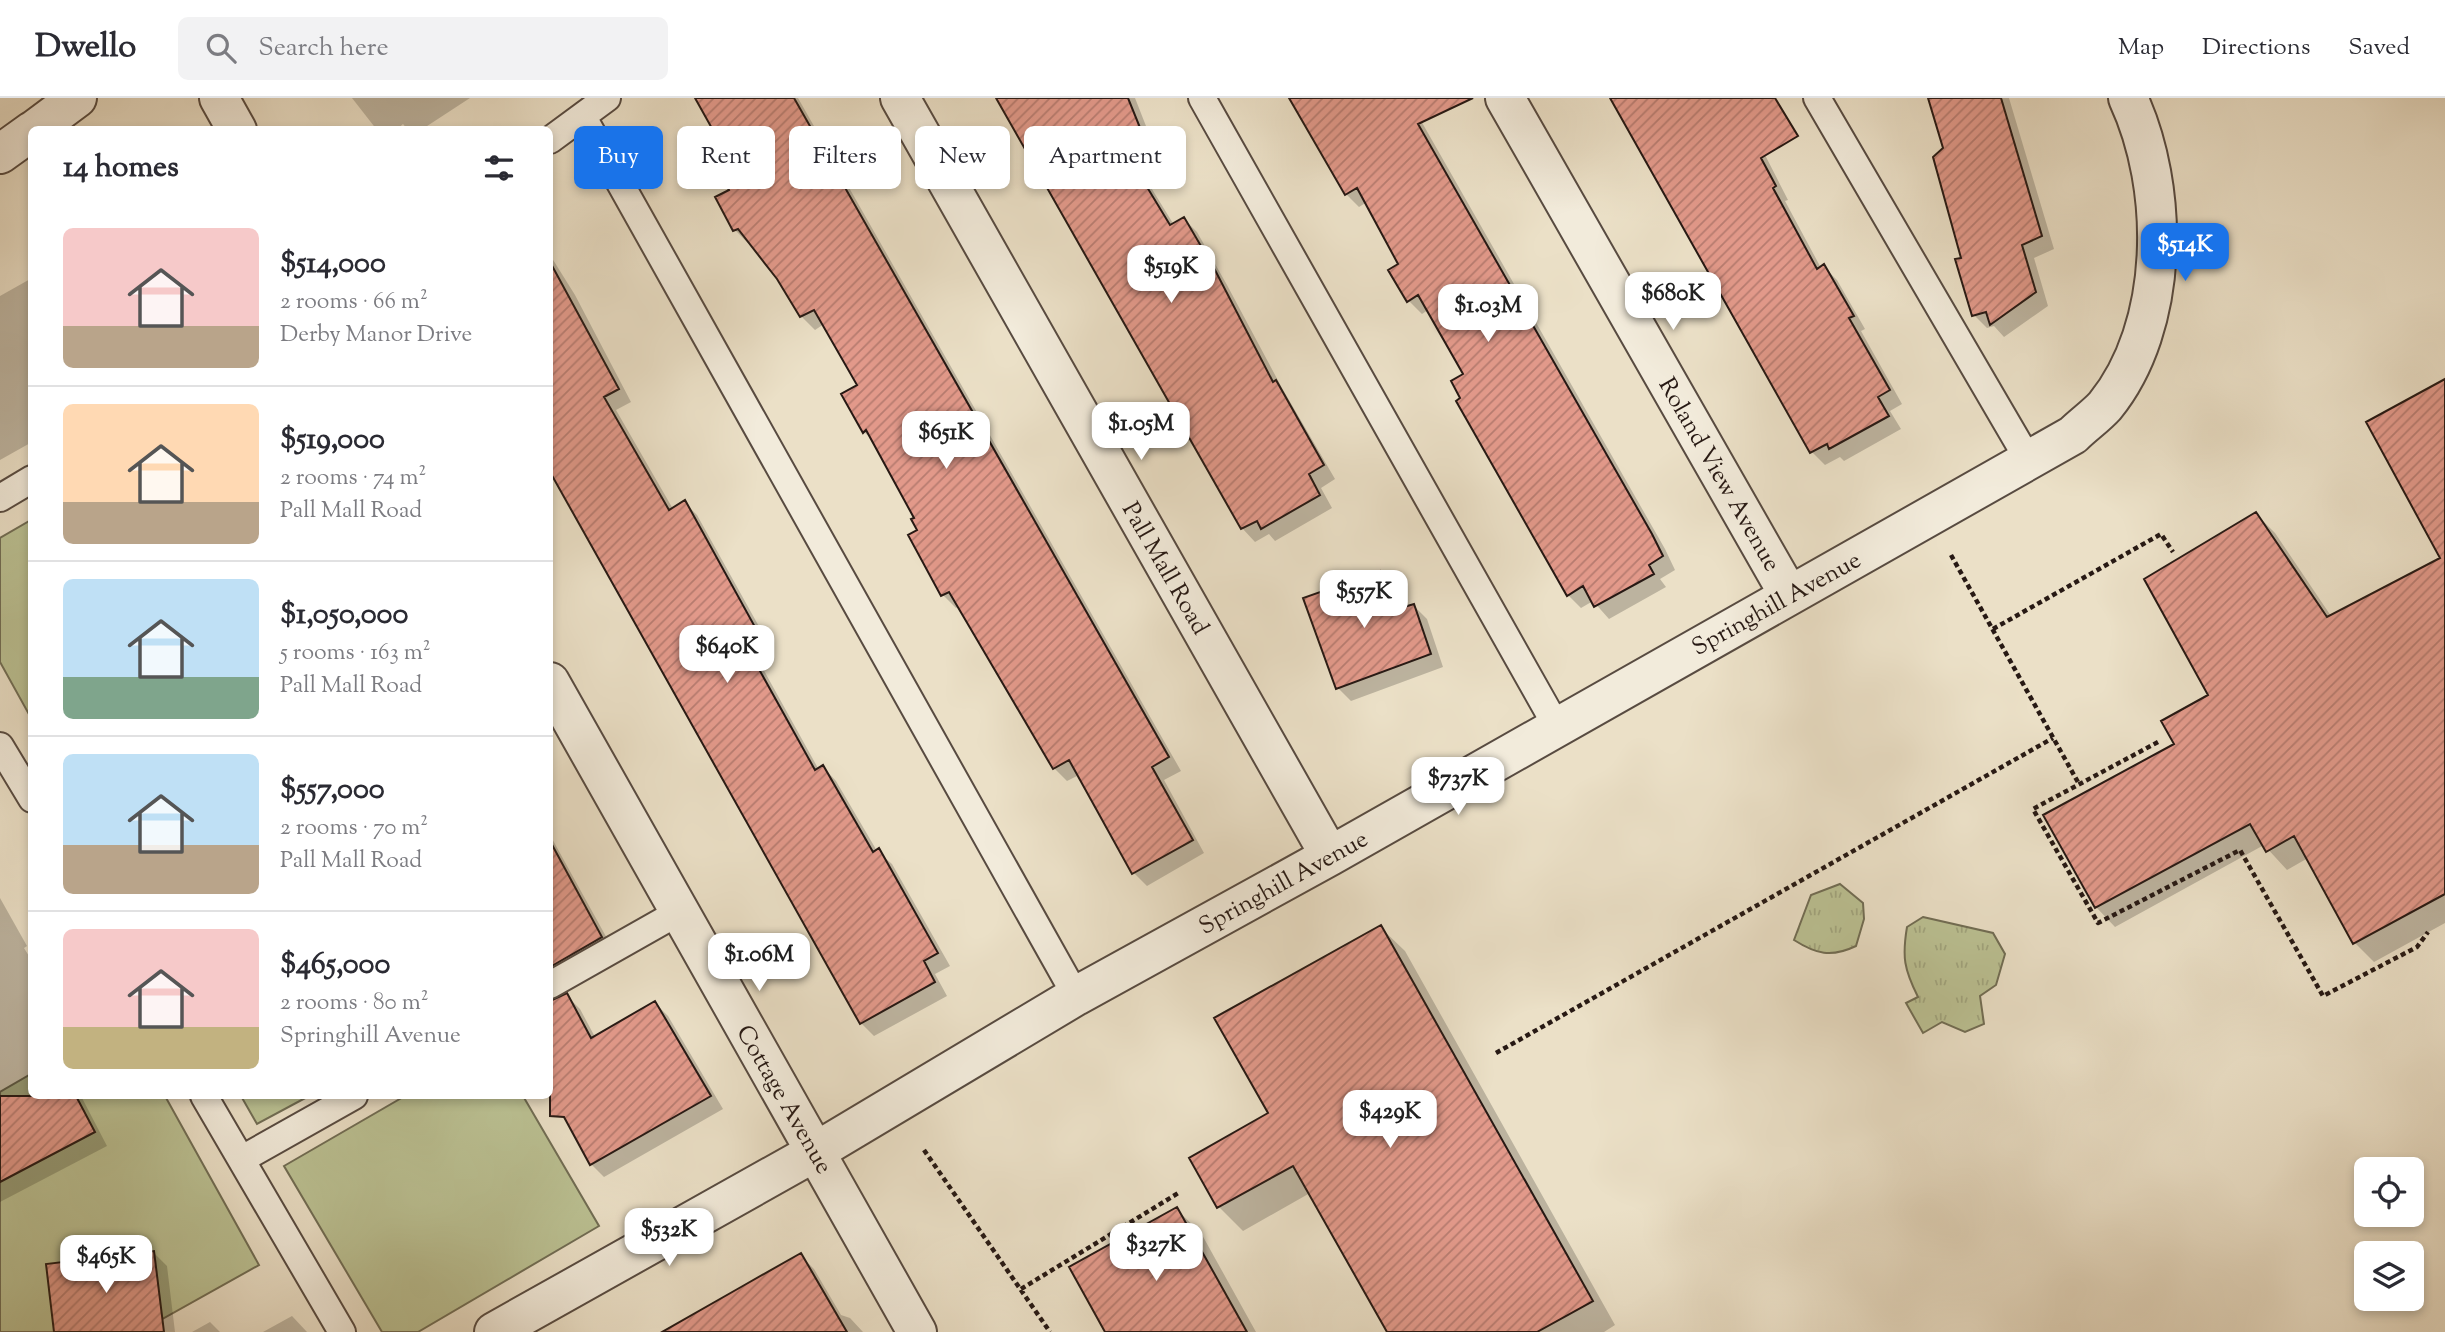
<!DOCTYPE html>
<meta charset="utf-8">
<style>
:root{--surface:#fff;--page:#f2f2f3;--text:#2b2b33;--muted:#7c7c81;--line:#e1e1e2;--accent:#1a73e8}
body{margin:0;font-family:"Sorts Mill Goudy",serif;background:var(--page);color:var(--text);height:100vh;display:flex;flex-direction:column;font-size:26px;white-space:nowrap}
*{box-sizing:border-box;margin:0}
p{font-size:23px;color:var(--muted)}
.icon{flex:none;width:38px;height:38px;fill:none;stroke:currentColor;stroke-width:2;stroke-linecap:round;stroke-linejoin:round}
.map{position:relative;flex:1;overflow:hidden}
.side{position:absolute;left:28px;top:28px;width:525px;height:973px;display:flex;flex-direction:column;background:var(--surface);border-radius:10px;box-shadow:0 4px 10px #0003}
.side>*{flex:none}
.top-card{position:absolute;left:574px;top:28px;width:665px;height:63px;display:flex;gap:14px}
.buttons{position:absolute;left:2354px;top:1059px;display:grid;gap:14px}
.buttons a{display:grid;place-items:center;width:70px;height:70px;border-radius:10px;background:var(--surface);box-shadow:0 4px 10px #0003;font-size:35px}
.price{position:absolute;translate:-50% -60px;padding:0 16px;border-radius:14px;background:#fff;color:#222;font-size:23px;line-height:46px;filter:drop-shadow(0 2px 4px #0008)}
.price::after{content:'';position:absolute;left:50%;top:42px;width:21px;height:16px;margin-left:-10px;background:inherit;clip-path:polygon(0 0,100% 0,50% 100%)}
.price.selected{background:var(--accent);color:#fff}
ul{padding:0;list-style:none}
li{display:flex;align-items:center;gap:21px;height:175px;padding:0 35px}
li+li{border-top:2px solid var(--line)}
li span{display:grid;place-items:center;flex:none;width:196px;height:140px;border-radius:10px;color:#555}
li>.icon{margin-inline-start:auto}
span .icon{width:84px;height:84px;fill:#fffc;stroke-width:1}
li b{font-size:30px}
h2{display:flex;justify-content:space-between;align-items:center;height:84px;padding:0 35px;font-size:30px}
.pill{padding:0 24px;border-radius:10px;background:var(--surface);box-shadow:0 4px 10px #0003;font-size:24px;line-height:63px}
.pill.selected{background:var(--accent);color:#fff}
header{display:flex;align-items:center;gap:42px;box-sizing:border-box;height:98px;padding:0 35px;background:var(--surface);border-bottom:2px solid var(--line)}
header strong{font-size:33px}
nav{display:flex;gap:38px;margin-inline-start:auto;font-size:24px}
.search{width:490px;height:63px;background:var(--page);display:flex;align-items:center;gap:18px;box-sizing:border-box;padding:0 24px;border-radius:10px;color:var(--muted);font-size:26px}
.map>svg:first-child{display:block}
</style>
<header>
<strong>Dwello</strong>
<div class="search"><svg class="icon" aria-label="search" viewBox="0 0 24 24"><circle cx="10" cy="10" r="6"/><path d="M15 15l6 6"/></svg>Search here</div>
<nav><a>Map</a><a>Directions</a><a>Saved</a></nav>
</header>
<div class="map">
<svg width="2445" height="1234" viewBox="0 0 2445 1234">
<defs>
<pattern id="park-tufts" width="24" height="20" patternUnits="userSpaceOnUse" patternTransform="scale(1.75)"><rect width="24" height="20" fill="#bbc193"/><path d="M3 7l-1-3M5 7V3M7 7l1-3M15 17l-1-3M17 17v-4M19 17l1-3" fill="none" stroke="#a1a57e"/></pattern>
<pattern id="building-hatch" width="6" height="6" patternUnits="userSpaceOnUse" patternTransform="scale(1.75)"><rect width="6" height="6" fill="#e2998a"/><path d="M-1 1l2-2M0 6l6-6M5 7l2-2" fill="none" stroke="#b77c70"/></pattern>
</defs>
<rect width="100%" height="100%" fill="#ebe0c7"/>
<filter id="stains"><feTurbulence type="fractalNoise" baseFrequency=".00286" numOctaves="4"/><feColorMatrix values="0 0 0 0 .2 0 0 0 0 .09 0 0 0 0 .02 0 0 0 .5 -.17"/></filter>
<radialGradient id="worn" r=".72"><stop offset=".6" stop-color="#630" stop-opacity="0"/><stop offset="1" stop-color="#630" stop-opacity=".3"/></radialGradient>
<!-- green -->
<path fill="#bbc193" stroke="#716d54" stroke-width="2" d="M31,422V620L0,564V440Z
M31,976L32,998H165L259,1167L139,1234H0V994Z
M241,998H309L257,1026Z
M405,998H523L599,1128L418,1234H382L284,1068Z"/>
<!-- park -->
<path fill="url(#park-tufts)" stroke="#716d54" stroke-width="2" d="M1840,786L1863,805L1864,821L1856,848C1831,860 1816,856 1794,842L1811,797Z
M1923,819L1993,835L2005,856L1996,887L1980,898L1984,926L1965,934L1942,924L1923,935L1906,905L1918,899C1904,871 1902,859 1907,829Z"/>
<!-- shadow -->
<path fill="#0003" d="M352,0H470L421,32H408L403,26L396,32H377Z
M697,0H798L1181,673L1164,682L1204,755L1147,788L1134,775L1079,677L1067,683L1054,670L959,508L956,510L943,497L916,420L875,344L864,334L859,287L824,226L815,232L801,218L779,180L750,144L748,145L735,132L731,93L735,69Z
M998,0H1135L1157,56L1139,70L1174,127L1184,121L1197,134L1227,187L1282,290L1335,381L1321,390L1332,410L1275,443L1269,436L1255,444L1242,430Z
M1308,0H1408L1665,451L1675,472L1660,481L1666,489L1609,521L1593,503L1581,510L1568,497L1462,301L1465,277L1428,212L1422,216L1409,203L1401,166L1367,104L1359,109L1346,96Z
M1611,0H1713L1765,57L1788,102L1785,103L1821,170L1824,169L1837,182L1865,231L1861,233L1902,306L1890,313L1901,331L1844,363L1840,359L1825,367L1812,354Z
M1930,0H2009L2054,151L2034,160L2048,208L2004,239L1994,228L1987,230L1974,217L1945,51Z
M550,157L575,197L631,304L616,312L673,411L684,404L697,417L767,543L752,551L819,672L823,669L836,683L877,753L892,766L950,868L935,876L947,898L874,938L861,925L550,373Z
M32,180V344L0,362V198Z
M2445,283V825L2374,864L2355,845L2308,760L2287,772L2264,747L2115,829L2096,809L2176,647L2211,598L2256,416L2275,435L2331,518L2442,461Z
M1380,475L1393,489L1401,512L1414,508L1427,521L1443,569L1351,603L1338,590Z
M550,737L614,853L550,895Z
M0,800L27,848L24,850L32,863V998H81L107,1048L0,1104Z
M1380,829L1405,853L1615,1227L1604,1234H1389L1310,1095L1243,1133L1219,1109L1191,1060L1270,1016Z
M567,898L580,911L595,939L655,905L668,918L723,1011L604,1079L591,1066L550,980V904Z
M1176,1111L1201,1135L1256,1234H1107Z
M154,1155L167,1168L175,1234H55Z
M801,1158L814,1171L841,1217L850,1220L863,1234H666Z
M292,1218L307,1234H263Z
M210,1224L220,1234H192Z"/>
<!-- building -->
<path fill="url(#building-hatch)" stroke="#271914" stroke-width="2" d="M695,0H794L1169,659L1152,669L1193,742L1132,776L1069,662L1053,671L949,494L941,498L908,437L917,432L911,421L914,420L866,332L863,335L841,296L857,287L814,212L800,219L777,181L738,131L733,133L715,99L729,92L720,75L733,68Z
M996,0H1128L1145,42L1127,56L1170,127L1184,119L1215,172L1273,284L1276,282L1324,367L1309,376L1320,397L1261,431L1257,423L1241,431Z
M1289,0H1473L1418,26L1652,436L1663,458L1649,467L1654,476L1594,509L1583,488L1567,498L1456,303L1460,300L1451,283L1463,276L1418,197L1407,204L1388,172L1398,166L1357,90L1345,97Z
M1610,0H1775L1798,38L1761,60L1776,88L1773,90L1817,171L1824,166L1854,218L1849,220L1890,292L1878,299L1889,318L1829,351L1827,346L1810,355Z
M1928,0H2001L2042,138L2022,147L2036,194L1990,227L1986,214L1972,218L1955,161L1961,160L1933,59L1943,50Z
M550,164L619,291L604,299L669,412L685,402L755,529L740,537L815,672L823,667L873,754L879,750L938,855L924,863L935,884L860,926L550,374Z
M2445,281V796L2353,846L2294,738L2266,754L2250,726L2095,810L2043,717L2174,646L2161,623L2208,597L2144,481L2256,414L2327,519L2440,460L2366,324Z
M1380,473L1394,512L1414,506L1431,556L1336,591L1303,500Z
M550,743L602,839L550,869Z
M1381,827L1593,1203L1537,1234H1387L1293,1068L1217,1110L1189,1060L1268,1015L1214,920Z
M567,895L591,940L655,903L711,998L590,1067L564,1019L550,1018V903Z
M0,998H76L95,1034L0,1084Z
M1177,1109L1247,1234H1105L1069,1169Z
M154,1153L164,1234H54L46,1166Z
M801,1155L847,1234H662L741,1189Z"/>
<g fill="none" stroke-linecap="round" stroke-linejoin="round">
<!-- service casing -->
<g stroke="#584b41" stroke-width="30">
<path id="service" d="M1202,0L1557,629
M1817,0L2029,363
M583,19L1076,898
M550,42L607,0
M0,400L32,381
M0,648L32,701
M550,887L679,814
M204,998L342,1234
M242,1061L354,998"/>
</g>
<!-- minor casing -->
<g stroke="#584b41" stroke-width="42">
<path id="minor" d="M219,0L237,32
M900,0L1330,758
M1505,0L1789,497
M34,32L77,0
M0,56L32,33
M550,584L917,1234
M494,1234L815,1054L1076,898L1330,758L2073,337C2083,327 2096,318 2105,308C2170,228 2170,90 2128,0"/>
</g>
<!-- path -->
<path stroke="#271914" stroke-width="4.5" stroke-dasharray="5 3.5" stroke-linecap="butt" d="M1951,457L2079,686
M1993,531L2161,436L2173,454
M2158,644L2033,711L2098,825L2240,752L2323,898L2417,849L2428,834
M1496,955L2053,640
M924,1052L1050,1234
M1021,1191L1180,1094"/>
<!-- service -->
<use href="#service" stroke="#f2ebdb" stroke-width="26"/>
<!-- minor -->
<use href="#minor" stroke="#f2ebdb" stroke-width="38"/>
</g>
<g text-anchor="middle" stroke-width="7" stroke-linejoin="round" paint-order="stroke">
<!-- street labels -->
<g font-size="24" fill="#271914" stroke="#f2ebdb">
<text transform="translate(1720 376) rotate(60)" y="8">Roland View Avenue</text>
<text transform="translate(1166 470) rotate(60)" y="8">Pall Mall Road</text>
<text transform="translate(1776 505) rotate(-29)" y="8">Springhill Avenue</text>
<text transform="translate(1283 784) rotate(-29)" y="8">Springhill Avenue</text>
<text transform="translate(785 1001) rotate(60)" y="8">Cottage Avenue</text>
</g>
</g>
<rect width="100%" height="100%" filter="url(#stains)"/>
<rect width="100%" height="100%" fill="url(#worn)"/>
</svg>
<div class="buttons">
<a><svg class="icon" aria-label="locate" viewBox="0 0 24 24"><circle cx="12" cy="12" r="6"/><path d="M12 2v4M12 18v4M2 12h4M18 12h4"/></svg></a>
<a><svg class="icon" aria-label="layers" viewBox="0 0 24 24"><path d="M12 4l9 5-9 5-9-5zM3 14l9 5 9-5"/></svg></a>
</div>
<b class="price selected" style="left:2185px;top:185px">$514K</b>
<b class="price" style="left:1171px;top:207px">$519K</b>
<b class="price" style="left:1673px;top:234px">$680K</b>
<b class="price" style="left:1488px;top:246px">$1.03M</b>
<b class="price" style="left:1141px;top:364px">$1.05M</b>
<b class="price" style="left:946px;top:373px">$651K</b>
<b class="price" style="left:1364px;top:532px">$557K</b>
<b class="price" style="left:727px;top:587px">$640K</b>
<b class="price" style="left:1458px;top:719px">$737K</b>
<b class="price" style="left:759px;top:895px">$1.06M</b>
<b class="price" style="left:1390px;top:1052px">$429K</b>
<b class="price" style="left:669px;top:1170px">$532K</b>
<b class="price" style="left:1156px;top:1185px">$327K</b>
<b class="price" style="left:106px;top:1197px">$465K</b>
<div class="top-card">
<a class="pill selected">Buy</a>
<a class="pill">Rent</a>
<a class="pill">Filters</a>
<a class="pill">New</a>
<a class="pill">Apartment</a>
</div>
<section class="side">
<h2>14 homes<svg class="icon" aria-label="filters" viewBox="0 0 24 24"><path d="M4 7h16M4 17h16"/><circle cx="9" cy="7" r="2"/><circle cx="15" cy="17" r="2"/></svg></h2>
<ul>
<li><span style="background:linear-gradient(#f6c9c9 70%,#b9a48a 0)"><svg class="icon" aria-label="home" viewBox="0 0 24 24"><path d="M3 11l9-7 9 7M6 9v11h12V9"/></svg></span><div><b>$514,000</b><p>2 rooms · 66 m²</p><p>Derby Manor Drive</p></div></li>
<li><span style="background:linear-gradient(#ffd9b3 70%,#b9a48a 0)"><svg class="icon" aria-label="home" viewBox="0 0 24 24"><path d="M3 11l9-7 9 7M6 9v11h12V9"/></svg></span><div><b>$519,000</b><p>2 rooms · 74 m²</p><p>Pall Mall Road</p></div></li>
<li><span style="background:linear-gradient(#bfe0f5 70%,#7fa58c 0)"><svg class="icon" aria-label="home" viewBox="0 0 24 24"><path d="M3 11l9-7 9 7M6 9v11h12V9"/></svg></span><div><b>$1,050,000</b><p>5 rooms · 163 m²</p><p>Pall Mall Road</p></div></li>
<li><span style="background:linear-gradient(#bfe0f5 65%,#b9a48a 0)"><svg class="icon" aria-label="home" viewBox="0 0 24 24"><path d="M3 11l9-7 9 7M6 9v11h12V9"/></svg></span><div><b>$557,000</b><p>2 rooms · 70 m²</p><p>Pall Mall Road</p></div></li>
<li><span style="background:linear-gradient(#f6c9c9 70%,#c2b280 0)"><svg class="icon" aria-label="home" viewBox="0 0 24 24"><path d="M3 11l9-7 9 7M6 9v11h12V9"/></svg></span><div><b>$465,000</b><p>2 rooms · 80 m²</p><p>Springhill Avenue</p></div></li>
</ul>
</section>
</div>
